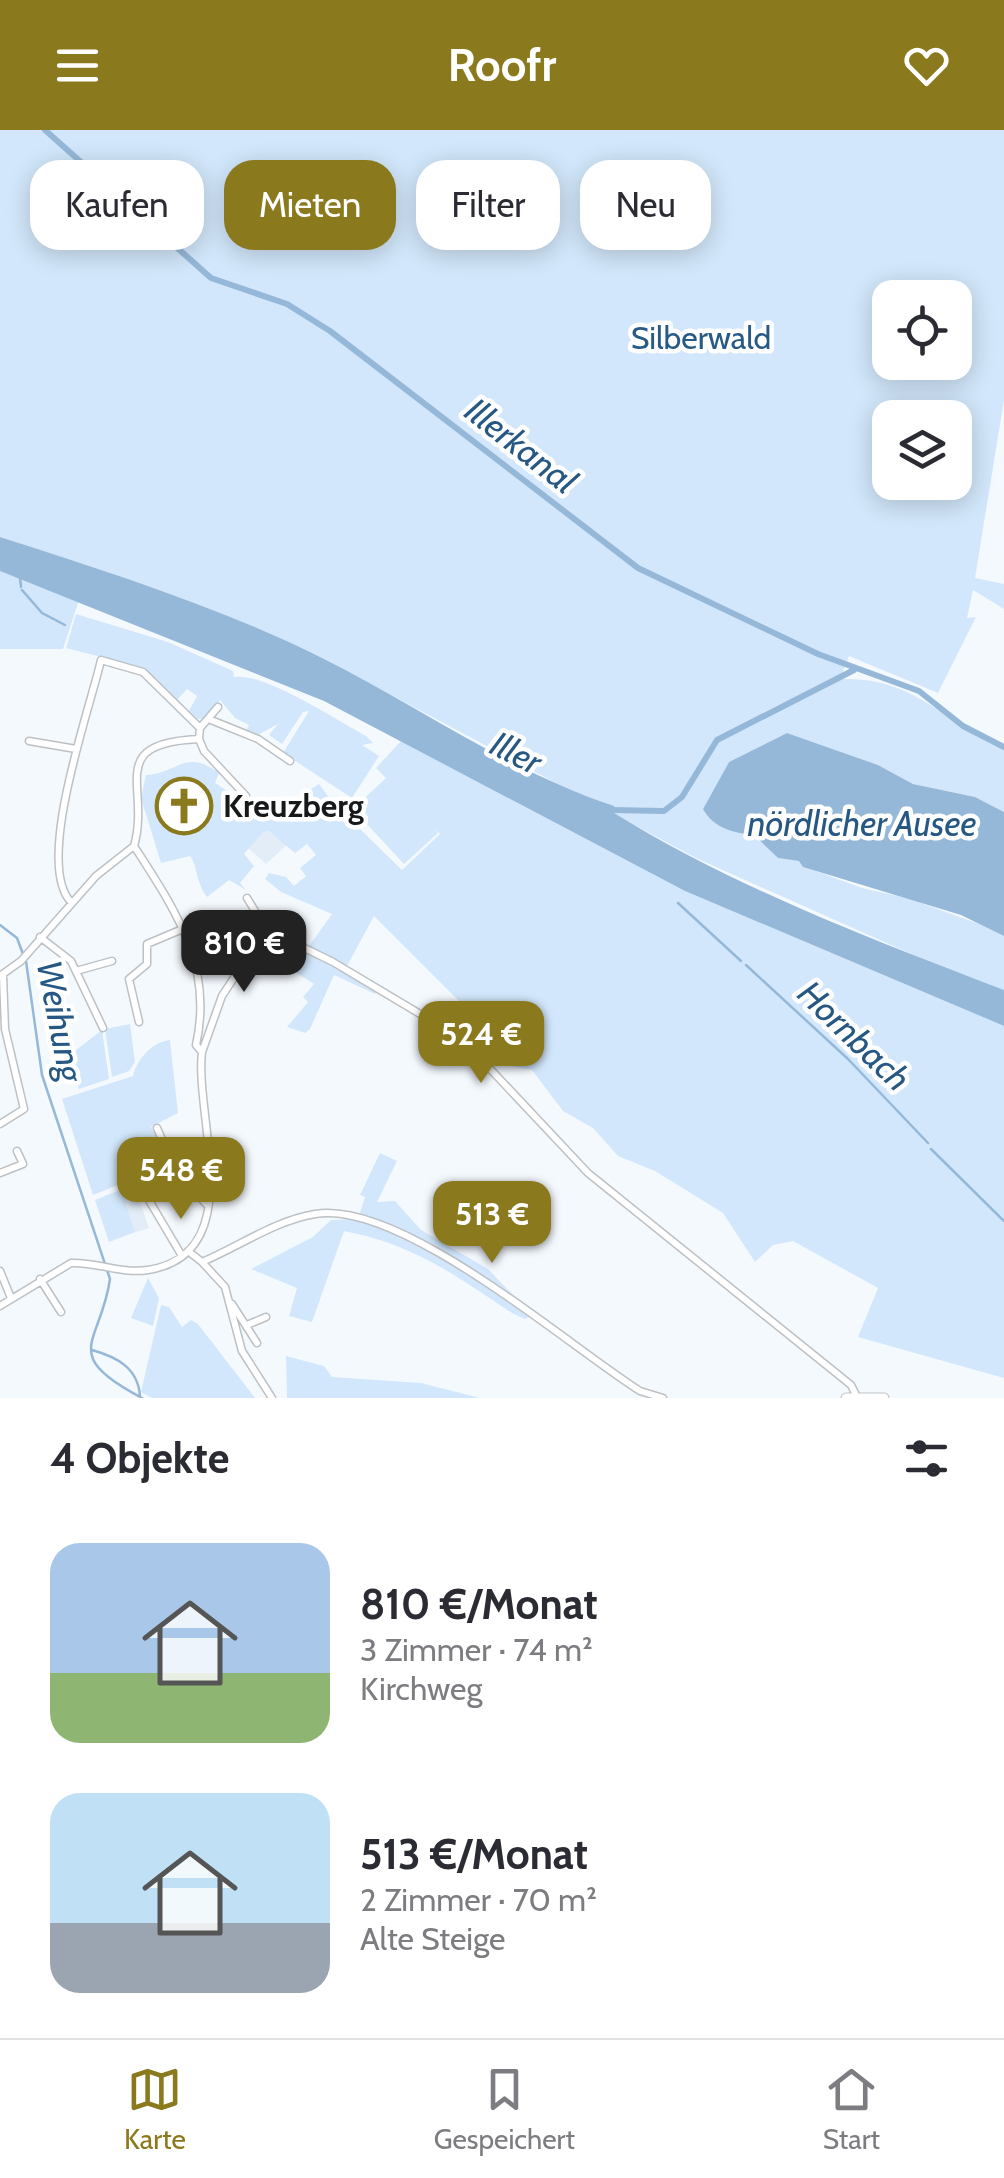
<!DOCTYPE html>
<html lang="de">
<meta charset="utf-8">
<style>
:root{--surface:#fff;--page:#f2f2f3;--text:#2b2b33;--muted:#7c7c81;--line:#e1e1e2;--accent:#8b791e}
body{margin:0;font-family:Cabin,sans-serif;background:var(--page);color:var(--text);height:100vh;display:flex;flex-direction:column;font-size:38px;white-space:nowrap}
*{box-sizing:border-box;margin:0}
p{font-size:32px;color:var(--muted)}
.icon{flex:none;width:55px;height:55px;fill:none;stroke:currentColor;stroke-width:2;stroke-linecap:round;stroke-linejoin:round}
.map{position:relative;height:1268px;overflow:hidden}
.drawer{display:flex;flex-direction:column;background:var(--surface);flex:1}
.drawer>*{flex:none}
.top-card{position:absolute;left:30px;top:30px;width:945px;height:90px;display:flex;gap:20px}
.fabs{position:absolute;left:872px;top:150px;display:grid;gap:20px}
.fabs a{display:grid;place-items:center;width:100px;height:100px;border-radius:20px;background:var(--surface);box-shadow:0 5px 25px #0003;font-size:50px}
.price{position:absolute;translate:-50% -85px;padding:0 22px;border-radius:20px;background:var(--accent);color:#fff;font-size:32px;line-height:65px;filter:drop-shadow(0 2px 5px #0008)}
.price::after{content:'';position:absolute;left:50%;top:60px;width:30px;height:22px;margin-left:-15px;background:inherit;clip-path:polygon(0 0,100% 0,50% 100%)}
.price.current{background:#222;color:#fff}
ul{padding:0;list-style:none}
li{display:flex;align-items:center;gap:30px;height:250px;padding:0 50px}
li span{display:grid;place-items:center;flex:none;width:280px;height:200px;border-radius:30px;color:#555}
li>.icon{margin-inline-start:auto}
span .icon{width:120px;height:120px;fill:#fffc;stroke-width:1}
li b{font-size:42px}
h2{display:flex;justify-content:space-between;align-items:center;height:120px;padding:0 50px;font-size:42px}
.tag{padding:0 35px;border-radius:30px;background:var(--surface);box-shadow:0 5px 25px #0003;font-size:35px;line-height:90px}
.tag.current{background:var(--accent);color:#fff}
header{display:flex;justify-content:space-between;align-items:center;height:130px;padding:0 50px;background:var(--accent);color:#fff;font-size:45px;font-weight:700}
.dock{display:flex;justify-content:space-around;align-items:center;height:140px;border-top:2px solid var(--line);background:var(--surface);font-size:28px;color:var(--muted)}
.dock a{display:grid;justify-items:center;gap:5px}
.dock .current{color:var(--accent)}
.map>svg:first-child{display:block}
</style>
<header><svg class="icon" aria-label="menu" viewBox="0 0 24 24"><path d="M4 6h16M4 12h16M4 18h16"/></svg>Roofr<svg class="icon" aria-label="heart" viewBox="0 0 24 24"><path d="M12 20l-8-8c-3-5 5-10 8-4 3-6 11-1 8 4z"/></svg></header>
<div class="map">
<svg width="1004" height="1268" viewBox="0 0 1004 1268">
<rect width="100%" height="100%" fill="#f4f9fe"/>
<!-- built -->
<path fill="#e2edf7" d="M289,699L298,705L266,734L247,717L263,702Z
M134,1055L149,1098L121,1107L104,1066Z"/>
<!-- green -->
<path fill="#d2e7fb" fill-rule="evenodd" d="M0,0H1004V270L975,448L1004,454V479L973,460L967,488L976,487L938,563L849,526L840,549C916,547 940,590 1004,620V682L975,667L913,654L878,635L787,603L729,632L703,679L754,705L778,728L799,731L813,740L862,758L907,768L996,800L1004,806V860L927,831L698,729L320,527L118,446L0,407ZM890,168H955V232H890ZM890,288H955V352H890Z
M0,441L79,470L63,519H0Z
M76,484L168,512L233,541L234,547C264,542 338,591 366,606L373,613L362,615L379,626L352,668L283,623L309,581L303,582L282,614L269,605L278,594L256,606L246,601L249,595L235,588L220,570L209,589H198L189,581L197,566L187,559L177,570L140,537L66,518Z
M402,610L685,761L1004,896V1248L858,1207L878,1158L793,1111L773,1115L755,1132L723,1083L655,1041L618,1026L593,998L563,981L532,940L509,936L492,904L374,786L347,836L307,819L332,784L281,762L265,749L269,743L286,747L294,756L306,746L300,738L316,725L307,714L295,723L269,701L263,702L244,724L254,736L240,753L246,760L229,750L207,767C195,751 198,736 190,726L161,733L141,668L146,645C179,643 185,618 219,643L215,653L268,687L319,654L354,700L358,697L402,740L440,704L434,698L438,703L404,734L353,679L386,648L376,638Z
M304,822L377,860L375,864L334,845L310,899L305,903L287,897L308,872L303,867L314,854L289,838Z
M130,894L135,932L129,941L112,947L105,899Z
M102,900L109,949L79,959L67,927Z
M170,910L178,983L151,997L166,1024L138,1047L93,1065L62,969L133,946C137,929 152,912 170,910Z
M380,1023L397,1031L377,1072L395,1071L421,1100L488,1139L532,1185L525,1189L512,1183C453,1144 415,1115 344,1101L312,1192L289,1186L297,1158L251,1139L313,1107L331,1090L358,1089L365,1067L360,1065Z
M121,1060L135,1102L109,1112L95,1070Z
M148,1148L159,1168L153,1196L131,1188Z
M161,1175L169,1177L182,1197L191,1190L198,1194L255,1268H152L141,1262Z
M286,1226L324,1236L332,1247L421,1253L480,1268H287Z"/>
<!-- water -->
<path fill="#96b8d8" d="M0,407C108,442 220,477 322,528C418,576 511,642 614,676V683C734,757 873,810 1004,860V896L685,761L324,571L0,441Z
M787,603L878,635L913,654L975,667L1004,682V806L961,785L803,737L799,731L778,728L754,705C735,703 714,699 703,679L729,632Z"/>
<g fill="none" stroke-linecap="round" stroke-linejoin="round">
<!-- stream -->
<path stroke="#96b8d8" stroke-width="2.5" d="M20,448L21,457
M22,460L42,483L65,495
M678,773L741,831
M0,795L17,808L23,824
M26,831L42,945L110,1149C101,1214 58,1224 142,1268
M746,835L848,929L928,1013
M931,1019L1004,1091
M92,1220C117,1227 138,1238 140,1266"/>
<!-- canal -->
<path stroke="#96b8d8" stroke-width="6" d="M45,0L211,148L287,174L330,201L638,438L818,524L919,561L963,596L1004,617
M611,680L664,681L682,667L717,610L854,540"/>
<!-- minor casing -->
<g stroke="#bcc1c5" stroke-width="9">
<path id="minor" d="M211,590L258,609L290,631
M199,609L204,621L246,666
M29,611L76,619
M247,768L266,799L333,832L462,909L588,1043L851,1255L857,1267
M71,772C34,734 90,579 101,530L143,542L200,598
M40,807L71,831L103,898
M76,841L112,831
M0,846L21,831L96,746L134,716C151,657 104,613 199,609L200,598L218,577
M139,892L129,849L147,834V814L185,798
M202,922L222,866L266,799
M0,994L24,979L5,899L3,845
M157,998L176,1041L207,1075
M0,1043L23,1034L17,1021
M137,1050L182,1126
M188,1121L202,1132C240,1116 274,1091 315,1084C400,1069 566,1214 640,1261L663,1268
M202,1132L225,1157L242,1221L272,1268
M0,1141L11,1168
M40,1149L61,1182
M232,1174L257,1213
M0,1176L71,1133C98,1132 120,1144 148,1140C250,1124 194,986 202,922L196,915C214,835 175,780 134,716
M247,1195L266,1187"/>
</g>
<!-- secondary casing -->
<g stroke="#bcc1c5" stroke-width="11">
<path id="secondary" d="M846,1268H884"/>
</g>
<!-- minor -->
<use href="#minor" stroke="#fff" stroke-width="6"/>
<!-- secondary -->
<use href="#secondary" stroke="#fff" stroke-width="9"/>
</g>
<!-- icons -->
<defs>
<g id="church-ring" transform="scale(2.875)"><circle r="9.5" fill="#fff" stroke="#8b791e" stroke-width="1.5"/><path d="M-1.2-6h2.4v3.5h3.3v2.4h-3.3V6h-2.4V-.1h-3.3v-2.4h3.3Z" fill="#8b791e"/></g>
</defs>
<g fill-rule="evenodd">
<use href="#church-ring" x="184" y="676"/>
</g>
<g text-anchor="middle" stroke-width="9" stroke-linejoin="round" paint-order="stroke">
<!-- park labels -->
<g font-size="32" fill="#285a86" stroke="#fff">
<text x="701" y="219">Silberwald</text>
</g>
<!-- poi labels -->
<g font-size="32" font-weight="bold" fill="#161819" stroke="#fff" text-anchor="start">
<text x="223" y="687">Kreuzberg</text>
</g>
<!-- water labels -->
<g font-size="35" font-style="italic" fill="#265883" stroke="#fff">
<text transform="translate(521 316) rotate(38)" y="12">Illerkanal</text>
<text transform="translate(516 623) rotate(27)" y="12">Iller</text>
<text x="862" y="706">nördlicher Ausee</text>
<text transform="translate(60 891) rotate(79)" y="12">Weihung</text>
<text transform="translate(854 906) rotate(44)" y="12">Hornbach</text>
</g>
</g>
</svg>
<div class="fabs">
<a><svg class="icon" aria-label="locate" viewBox="0 0 24 24"><circle cx="12" cy="12" r="6"/><path d="M12 2v4M12 18v4M2 12h4M18 12h4"/></svg></a>
<a><svg class="icon" aria-label="layers" viewBox="0 0 24 24"><path d="M12 4l9 5-9 5-9-5zM3 14l9 5 9-5"/></svg></a>
</div>
<b class="price current" style="left:244px;top:865px">810 €</b>
<b class="price" style="left:481px;top:956px">524 €</b>
<b class="price" style="left:181px;top:1092px">548 €</b>
<b class="price" style="left:492px;top:1136px">513 €</b>
<div class="top-card">
<a class="tag">Kaufen</a>
<a class="tag current">Mieten</a>
<a class="tag">Filter</a>
<a class="tag">Neu</a>
</div>
</div>
<section class="drawer">
<h2>4 Objekte<svg class="icon" aria-label="filters" viewBox="0 0 24 24"><path d="M4 7h16M4 17h16"/><circle cx="9" cy="7" r="2"/><circle cx="15" cy="17" r="2"/></svg></h2>
<ul>
<li><span style="background:linear-gradient(#a9c7e8 65%,#8fb573 0)"><svg class="icon" aria-label="home" viewBox="0 0 24 24"><path d="M3 11l9-7 9 7M6 9v11h12V9"/></svg></span><div><b>810 €/Monat</b><p>3 Zimmer · 74 m²</p><p>Kirchweg</p></div></li>
<li><span style="background:linear-gradient(#bfe0f5 65%,#9aa5b1 0)"><svg class="icon" aria-label="home" viewBox="0 0 24 24"><path d="M3 11l9-7 9 7M6 9v11h12V9"/></svg></span><div><b>513 €/Monat</b><p>2 Zimmer · 70 m²</p><p>Alte Steige</p></div></li>
</ul>
</section>
<nav class="dock">
<a class="current"><svg class="icon" aria-label="map" viewBox="0 0 24 24"><path d="M3 6l6-2 6 2 6-2v14l-6 2-6-2-6 2zM9 4v14M15 6v14"/></svg>Karte</a>
<a><svg class="icon" aria-label="saved" viewBox="0 0 24 24"><path d="M7 4h10v16l-5-4-5 4z"/></svg>Gespeichert</a>
<a><svg class="icon" aria-label="home" viewBox="0 0 24 24"><path d="M3 11l9-7 9 7M6 9v11h12V9"/></svg>Start</a>
</nav>
